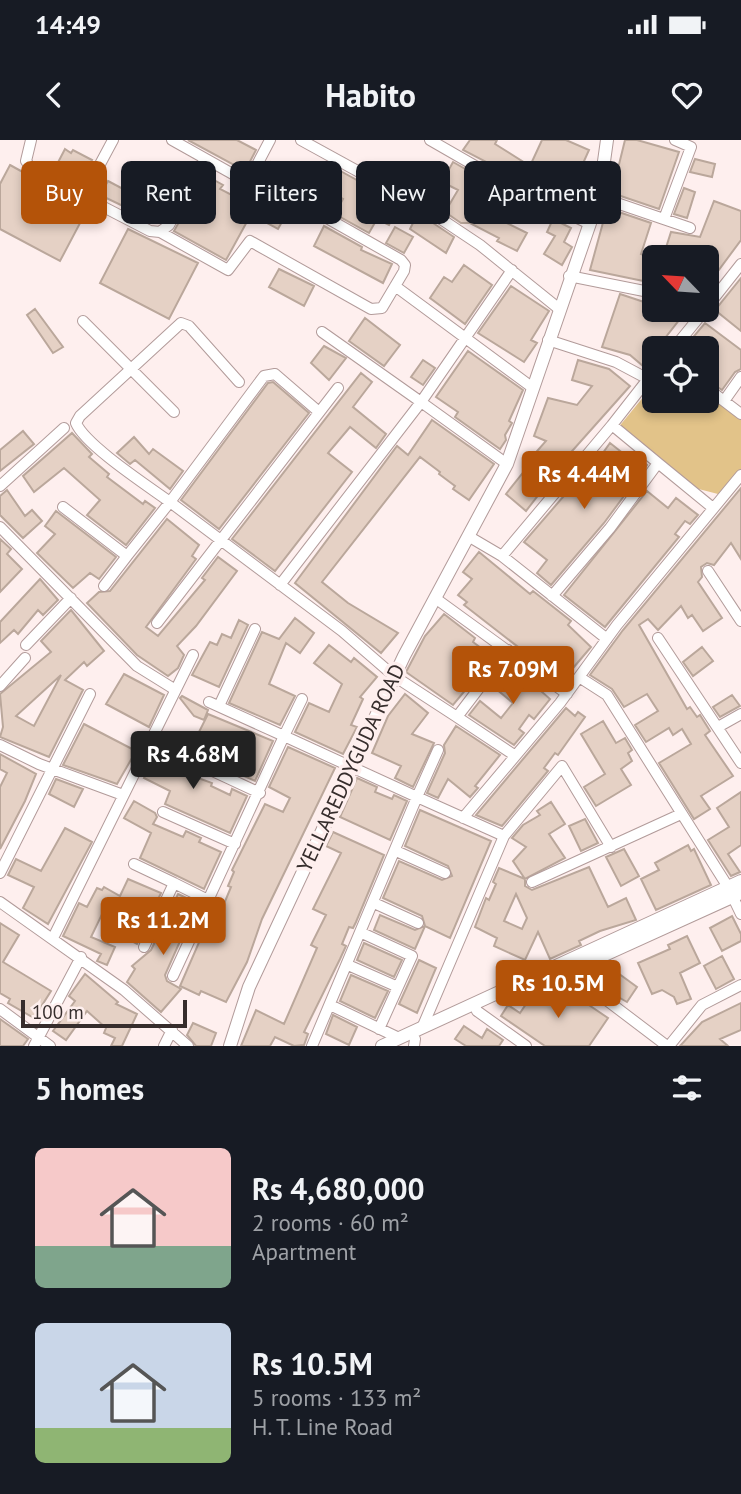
<!DOCTYPE html>
<meta charset="utf-8">
<style>
:root{--surface:#171b24;--page:#20242c;--text:#f1f3f6;--muted:#9ea1a6;--accent:#b45309}
body{margin:0;font-family:"PT Sans",sans-serif;background:var(--page);color:var(--text);height:100vh;display:flex;flex-direction:column;font-size:26px;white-space:nowrap}
*{box-sizing:border-box;margin:0}
p{font-size:23px;color:var(--muted)}
.icon{flex:none;width:38px;height:38px;fill:none;stroke:currentColor;stroke-width:2;stroke-linecap:round;stroke-linejoin:round}
.map{position:relative;height:906px;overflow:hidden}
.details{display:flex;flex-direction:column;background:var(--surface);flex:1}
.details>*{flex:none}
.guide{position:absolute;left:21px;top:21px;width:700px;height:63px;display:flex;gap:14px}
.needle{width:46px;rotate:295deg}
.buttons{position:absolute;left:642px;top:105px;display:grid;gap:14px}
.buttons a{display:grid;place-items:center;width:77px;height:77px;border-radius:10px;background:var(--surface);box-shadow:0 4px 10px #0003;font-size:35px}
.scale{position:absolute;left:21px;bottom:18px;width:166px;box-sizing:border-box;padding-left:7px;border:4px solid #362d2c;border-top:0;font-size:19px;line-height:24px;white-space:nowrap;color:#362d2c;-webkit-text-stroke:5px #feefee;paint-order:stroke}
.price{position:absolute;translate:-50% -60px;padding:0 16px;border-radius:7px;background:var(--accent);color:#fff;font-size:23px;line-height:46px;filter:drop-shadow(0 2px 4px #0008)}
.price::after{content:'';position:absolute;left:50%;top:42px;width:21px;height:16px;margin-left:-10px;background:inherit;clip-path:polygon(0 0,100% 0,50% 100%)}
.price.active{background:#222;color:#fff}
ul{padding:0;list-style:none}
li{display:flex;align-items:center;gap:21px;height:175px;padding:0 35px}
li span{display:grid;place-items:center;flex:none;width:196px;height:140px;border-radius:10px;color:#555}
li>.icon{margin-inline-start:auto}
span .icon{width:84px;height:84px;fill:#fffc;stroke-width:1}
li b{font-size:30px}
h2{display:flex;justify-content:space-between;align-items:center;height:84px;padding:0 35px;font-size:30px}
.pill{padding:0 24px;border-radius:10px;background:var(--surface);box-shadow:0 4px 10px #0003;font-size:24px;line-height:63px}
.pill.active{background:var(--accent);color:#fff}
.status{display:flex;justify-content:space-between;align-items:center;height:49px;padding:0 35px;background:var(--surface);direction:ltr}
.status svg{height:19px;fill:currentColor}
header{display:flex;justify-content:space-between;align-items:center;height:91px;padding:0 35px;background:var(--surface);font-size:32px;font-weight:800}
.map>svg:first-child{display:block}
</style>
<div class="status"><b>14:49</b><svg viewBox="0 0 49 12"><path d="M0 12V9h3v3zM5 12V6h3v6zM10 12V3h3v9zM15 12V0h3v12zM26 1h20v11H26zM47 4h2v5h-2z"/></svg></div>
<header><svg class="icon" aria-label="back" viewBox="0 0 24 24"><path d="M15 5l-7 7 7 7"/></svg>Habito<svg class="icon" aria-label="heart" viewBox="0 0 24 24"><path d="M12 20l-8-8c-3-5 5-10 8-4 3-6 11-1 8 4z"/></svg></header>
<div class="map">
<svg width="741" height="906" viewBox="0 0 741 906">
<rect width="100%" height="100%" fill="#feefee"/>
<!-- green -->
<path fill="#e2c389" d="M654,244V261H707V255L741,278V331L718,354L687,346L617,289Z"/>
<!-- building -->
<path fill="#e5d1c5" stroke="#baa79b" stroke-width="2" fill-rule="evenodd" d="M188,0H237L256,10L245,31Z
M470,0H497L495,4L530,26L542,0H566L589,10L580,30L584,32L569,65L463,10Z
M625,0H637L679,12L659,69L612,53Z
M65,9L71,13L73,10L92,20L78,45L53,32Z
M695,19L715,24L712,37L690,32Z
M271,22L324,49L317,64L285,48L286,45L265,34Z
M453,22L488,42L474,67L527,93L517,111L497,101L499,98L470,83H461L445,72L458,50L442,42Z
M10,25L88,68L60,121L0,89V44Z
M335,28L400,64L389,85L377,79L369,93L335,74L343,59L325,49Z
M205,35L223,45L220,49L255,67L226,120L174,91Z
M108,41L140,58L142,54L159,62L150,79L100,55Z
M684,48L695,52L687,78L674,74Z
M714,61L741,71V100L707,146V117H663L671,92L700,97Z
M278,62L290,68L278,89L265,82Z
M607,68L651,83L641,114L654,118L653,143L590,130Z
M418,73L454,97L446,113L410,89Z
M553,79L571,88L564,102L572,107L562,125L544,114L555,96L547,92Z
M324,86L362,107L361,110L392,124L383,143L314,106Z
M395,87L413,97L404,113L386,103Z
M128,89L198,123L169,179L100,143Z
M464,125L492,145L465,184L430,158L444,137L452,142Z
M279,129L314,146L304,166L269,147Z
M741,138V191L715,170Z
M511,146L549,171L531,200L537,203L524,222L478,193Z
M620,154L647,163L646,170H687L643,226L630,215L602,207Z
M35,169L63,207L53,213L27,175Z
M365,178L400,205L384,226L349,201Z
M705,183L741,210V229L735,232L722,250L707,240V208H684Z
M324,206L346,218L329,240L311,223Z
M468,211L523,250L509,281L512,283L505,295L506,300L500,309L455,277L458,272L436,257Z
M423,220L435,228L423,245L411,237Z
M578,220L609,229L630,246L540,347L543,349L526,371L506,354L525,330L523,327L546,301L534,296L548,258L577,265L592,246L572,240Z
M361,233L372,242L353,267L386,294L376,308L350,287L328,313L352,332L275,431L232,399Z
M273,242L309,273L219,389L181,360L268,243Z
M432,280L494,324L469,360L453,349L455,346L439,334L440,332L420,317L322,442L348,463L398,493L381,513L295,443L397,306L408,315Z
M23,291L34,304L0,331V310Z
M72,293L92,314L89,317L109,334L107,337L143,364L145,361L155,368L126,405L87,375L100,360L64,328L34,352L23,336Z
M134,297L149,314L153,309L183,331L170,349L135,320L130,324L117,313Z
M610,303L629,318L632,313L647,325L604,383L551,445L537,433L547,420L524,402L576,342L585,332L588,334Z
M741,348V419L731,403L714,425L707,423L701,427L702,437L698,442L722,478L703,491L692,475L688,478L681,466L658,490L648,479L639,485L687,569L690,567L697,577L700,575L710,591L705,595L733,636L701,656L710,669L694,679L659,623L691,604L682,589L673,595L669,588L646,602L635,585L658,571L647,554L624,567L612,549L590,535L623,490Z
M7,350L25,376L32,370L42,381L23,398L0,375V356Z
M647,351L668,368L676,358L698,375L690,384L685,381L675,394L679,397L605,487L564,455Z
M56,371L116,417L99,439L90,433L73,448L37,413L55,394L45,386Z
M167,379L199,405L192,416L196,419L146,487L158,496L205,440L202,438L218,417L237,431L196,486L177,506L184,515L178,528L168,536L137,515L87,463L99,452L110,451Z
M0,399L11,409L7,414L22,429L0,452Z
M479,412L530,454L533,451L571,481L568,485L591,507L562,541L464,465L467,462L458,455L472,439L463,432Z
M40,439L58,460L43,475L38,470L18,494L14,490L0,503V482Z
M71,470L104,511L87,526L84,522L65,540L83,550L49,617L0,597L3,587L0,554L51,512L41,501ZM61,535L34,586L16,576Z
M444,474L475,498L473,502L493,517L453,565L406,532L425,496Z
M295,478L314,493L300,513L286,503L269,544L295,556L280,585L229,563L262,492L279,499Z
M239,480L248,485L219,547L192,535L210,502L217,505L222,494L231,498Z
M329,505L351,522L354,518L377,537L360,557L363,559L351,585L357,587L343,614L295,592L309,563L329,572L342,544L314,523Z
M702,507L713,521L693,536L683,522Z
M513,526L550,559L534,579L529,575L519,589L524,593L514,605L469,575L480,561L501,578L513,563L495,548Z
M124,534L164,555L149,587L106,564Z
M405,554L428,573L412,594L434,603L413,647L395,638L401,626L372,613L388,576Z
M732,555L740,566L720,577L713,567Z
M182,556L208,570L204,580L194,576L180,558Z
M566,568L575,576L578,572L585,577L558,615L555,613L544,628L548,631L502,686L476,675Z
M208,574L273,601L255,641L222,626L232,605L216,597L205,618L190,610Z
M603,581L616,603L625,598L632,610L628,613L632,621L621,629L631,645L596,666L584,647L605,634L581,594Z
M84,584L136,611L117,644L63,625Z
M456,586L500,615L475,646L478,648L470,657L448,639L438,658L427,653L445,613L444,605Z
M164,600L189,611L182,616L179,631L212,643L211,646L230,655L232,649L247,656L230,693L165,664L170,651L144,638Z
M288,607L335,628L262,779L247,822L226,862L201,851L199,855L180,846L217,761L224,764L231,747L228,746L234,732L232,730L265,664L283,672L290,658L269,647Z
M0,614L36,634L25,661L0,709V647L7,633L0,629Z
M357,638L377,647L375,652L392,659L394,655L407,661L390,700L340,677Z
M56,639L83,649L74,667L49,654Z
M741,652V705L728,714L740,732L731,736L708,700L729,687L717,668Z
M134,661L155,673L157,677L153,684L183,697L186,691L201,698L199,702L221,712L204,749L140,718L151,693L124,678Z
M551,662L565,684L549,694L565,718L525,739L513,721L526,707L512,698L523,685L540,675L537,671Z
M420,670L491,701L450,798L425,786L415,809L374,790L380,775L415,790L425,786L422,776L383,758L399,721L442,740L452,736L448,726L405,706Z
M585,679L598,703L581,711L569,686Z
M65,688L92,702L48,784L23,768L34,747L8,735L16,719L41,731Z
M333,692L384,715L356,782L353,788L349,787L342,804L346,806L340,819L304,892L308,894L304,905L294,906L275,897L270,906H241L256,870L284,884L317,808L311,805L326,775L313,769L341,713L326,706Z
M688,705L691,711L694,709L711,745L656,770L641,739L659,730L655,723Z
M624,709L639,736L621,746L606,717Z
M589,727L608,767L626,758L636,780L600,791L579,801L581,805L550,819L538,792L525,820L494,806L497,798L475,787L486,758L489,760L496,744L493,742L499,728L525,739V746L532,750ZM516,754L527,778L522,789L504,781Z
M128,739L161,753L137,804L116,793L123,779L104,770L91,797L115,807L107,825L97,821L101,814L63,796L79,763L87,767L97,748L102,750L104,747L120,756Z
M178,754L197,763L165,835L167,841L181,849L161,872L127,842L135,829L132,826L151,810Z
M732,776L741,794V801L722,811L710,788Z
M0,783L19,795L3,822L51,851L34,878L8,863L10,859L0,853Z
M687,796L700,823L680,833L691,859L677,864L674,857L662,850L652,854L638,823L670,809L668,805Z
M364,803L402,820L394,837L357,820Z
M722,816L734,839L716,849L704,826Z
M419,820L436,828L417,873L399,864Z
M611,828L637,847L627,862L599,846Z
M85,834L118,862L116,864L137,874L122,906H111L115,898L104,893L106,888L87,871L66,900L53,891L75,861L69,856Z
M351,835L388,851L375,878L340,861Z
M547,843L578,861L580,859L608,878L589,906H545L501,876L508,865L520,873L528,861L533,864Z
M741,863V890L720,899L728,906H680L702,882Z
M333,875L357,887L349,905L326,894Z
M0,879L28,899L23,906H0Z
M193,883L216,893L211,906H196L187,895Z
M464,886L482,898L487,889L503,900L499,906H466L455,899Z"/>
<g fill="none" stroke-linecap="round" stroke-linejoin="round">
<!-- minor casing -->
<g stroke="#b29b9a" stroke-width="12">
<path id="minor" d="M31,0L26,21L32,30L150,91L160,92L169,85L205,19
M172,0L238,37L249,40L270,0
M301,0L423,67L480,105L558,168
M430,0L510,46L590,84
M83,56L113,0
M599,57L690,88
M664,79L691,7L675,0
M160,92L228,130L250,101L371,169L382,168L404,131L405,125L401,120L318,73L249,40
M569,136L654,153
M395,146L533,248
M707,167L741,124
M83,181L174,272
M548,200L616,222L648,239L654,231
M674,208L705,170
M239,242L189,186L181,183L80,276L76,283C85,305 148,346 170,362L264,236L275,234L319,272
M707,248L741,274
M724,261L741,237
M612,285L648,239
M658,323L713,368
M507,324L421,262L512,130
M0,346L64,288
M63,367L127,416L170,362L342,491L394,536L457,577L508,510
M0,387L137,526L174,549
M468,396L502,416L607,499
M502,416L612,285L658,323L610,388L552,456
M708,431L741,481
M280,445L421,262L322,192
M104,446L127,416
M435,458L567,554
M157,483L338,248
M658,498L741,623
M26,505L71,458
M579,537L607,555L728,747L741,774
M0,546L25,518
M209,562L284,596L302,559
M219,566L255,489
M457,577L514,615
M718,587L741,574
M0,605L39,624L123,655
M189,620L260,653
M163,672L235,704
M463,678L560,563L617,485L741,335
M504,696L562,626L611,707
M396,711L445,733
M134,724L174,743
M0,733L90,554
M532,742L681,674
M0,762L124,850L188,906
M374,763L418,783
M362,793L412,816L379,889
M53,798L193,515
M144,807L174,743L208,760
M348,825L398,847
M561,831L609,862L667,906
M173,836L284,596L417,657L438,610
M474,864L477,871L526,906
M330,865L399,898
M0,869L50,906
M34,906L81,817
M164,906L172,890
M312,906L417,657L504,696L422,888
M414,906L415,899
M669,906L702,865L741,845"/>
</g>
<!-- tertiary casing -->
<g stroke="#b29b9a" stroke-width="14">
<path id="tertiary" d="M556,837L741,753
M230,906L249,847L404,516L507,324L599,57L607,0
M382,906L741,741"/>
</g>
<!-- minor -->
<use href="#minor" stroke="#fff" stroke-width="10"/>
<!-- tertiary -->
<use href="#tertiary" stroke="#fff" stroke-width="12"/>
</g>
<g text-anchor="middle" stroke-width="7" stroke-linejoin="round" paint-order="stroke">
<!-- street labels -->
<g font-size="21" fill="#362d2c" stroke="#feefee">
<text transform="translate(351 628) rotate(-65)" y="7">YELLAREDDYGUDA ROAD</text>
</g>
</g>
</svg>
<div class="buttons">
<a><svg class="needle" viewBox="-14 -14 28 28"><path d="M0-13l5 13h-10z" fill="#e53935"/><path d="M0 13l5-13h-10z" fill="#9ea1a6"/></svg></a>
<a><svg class="icon" aria-label="locate" viewBox="0 0 24 24"><circle cx="12" cy="12" r="6"/><path d="M12 2v4M12 18v4M2 12h4M18 12h4"/></svg></a>
</div>
<div class="scale">100 m</div>
<b class="price" style="left:584px;top:371px">Rs 4.44M</b>
<b class="price" style="left:513px;top:566px">Rs 7.09M</b>
<b class="price active" style="left:193px;top:651px">Rs 4.68M</b>
<b class="price" style="left:163px;top:817px">Rs 11.2M</b>
<b class="price" style="left:558px;top:880px">Rs 10.5M</b>
<div class="guide">
<a class="pill active">Buy</a>
<a class="pill">Rent</a>
<a class="pill">Filters</a>
<a class="pill">New</a>
<a class="pill">Apartment</a>
</div>
</div>
<section class="details">
<h2>5 homes<svg class="icon" aria-label="filters" viewBox="0 0 24 24"><path d="M4 7h16M4 17h16"/><circle cx="9" cy="7" r="2"/><circle cx="15" cy="17" r="2"/></svg></h2>
<ul>
<li><span style="background:linear-gradient(#f6c9c9 70%,#7fa58c 0)"><svg class="icon" aria-label="home" viewBox="0 0 24 24"><path d="M3 11l9-7 9 7M6 9v11h12V9"/></svg></span><div><b>Rs 4,680,000</b><p>2 rooms · 60 m²</p><p>Apartment</p></div></li>
<li><span style="background:linear-gradient(#c9d6e8 75%,#8fb573 0)"><svg class="icon" aria-label="home" viewBox="0 0 24 24"><path d="M3 11l9-7 9 7M6 9v11h12V9"/></svg></span><div><b>Rs 10.5M</b><p>5 rooms · 133 m²</p><p>H. T. Line Road</p></div></li>
</ul>
</section>
